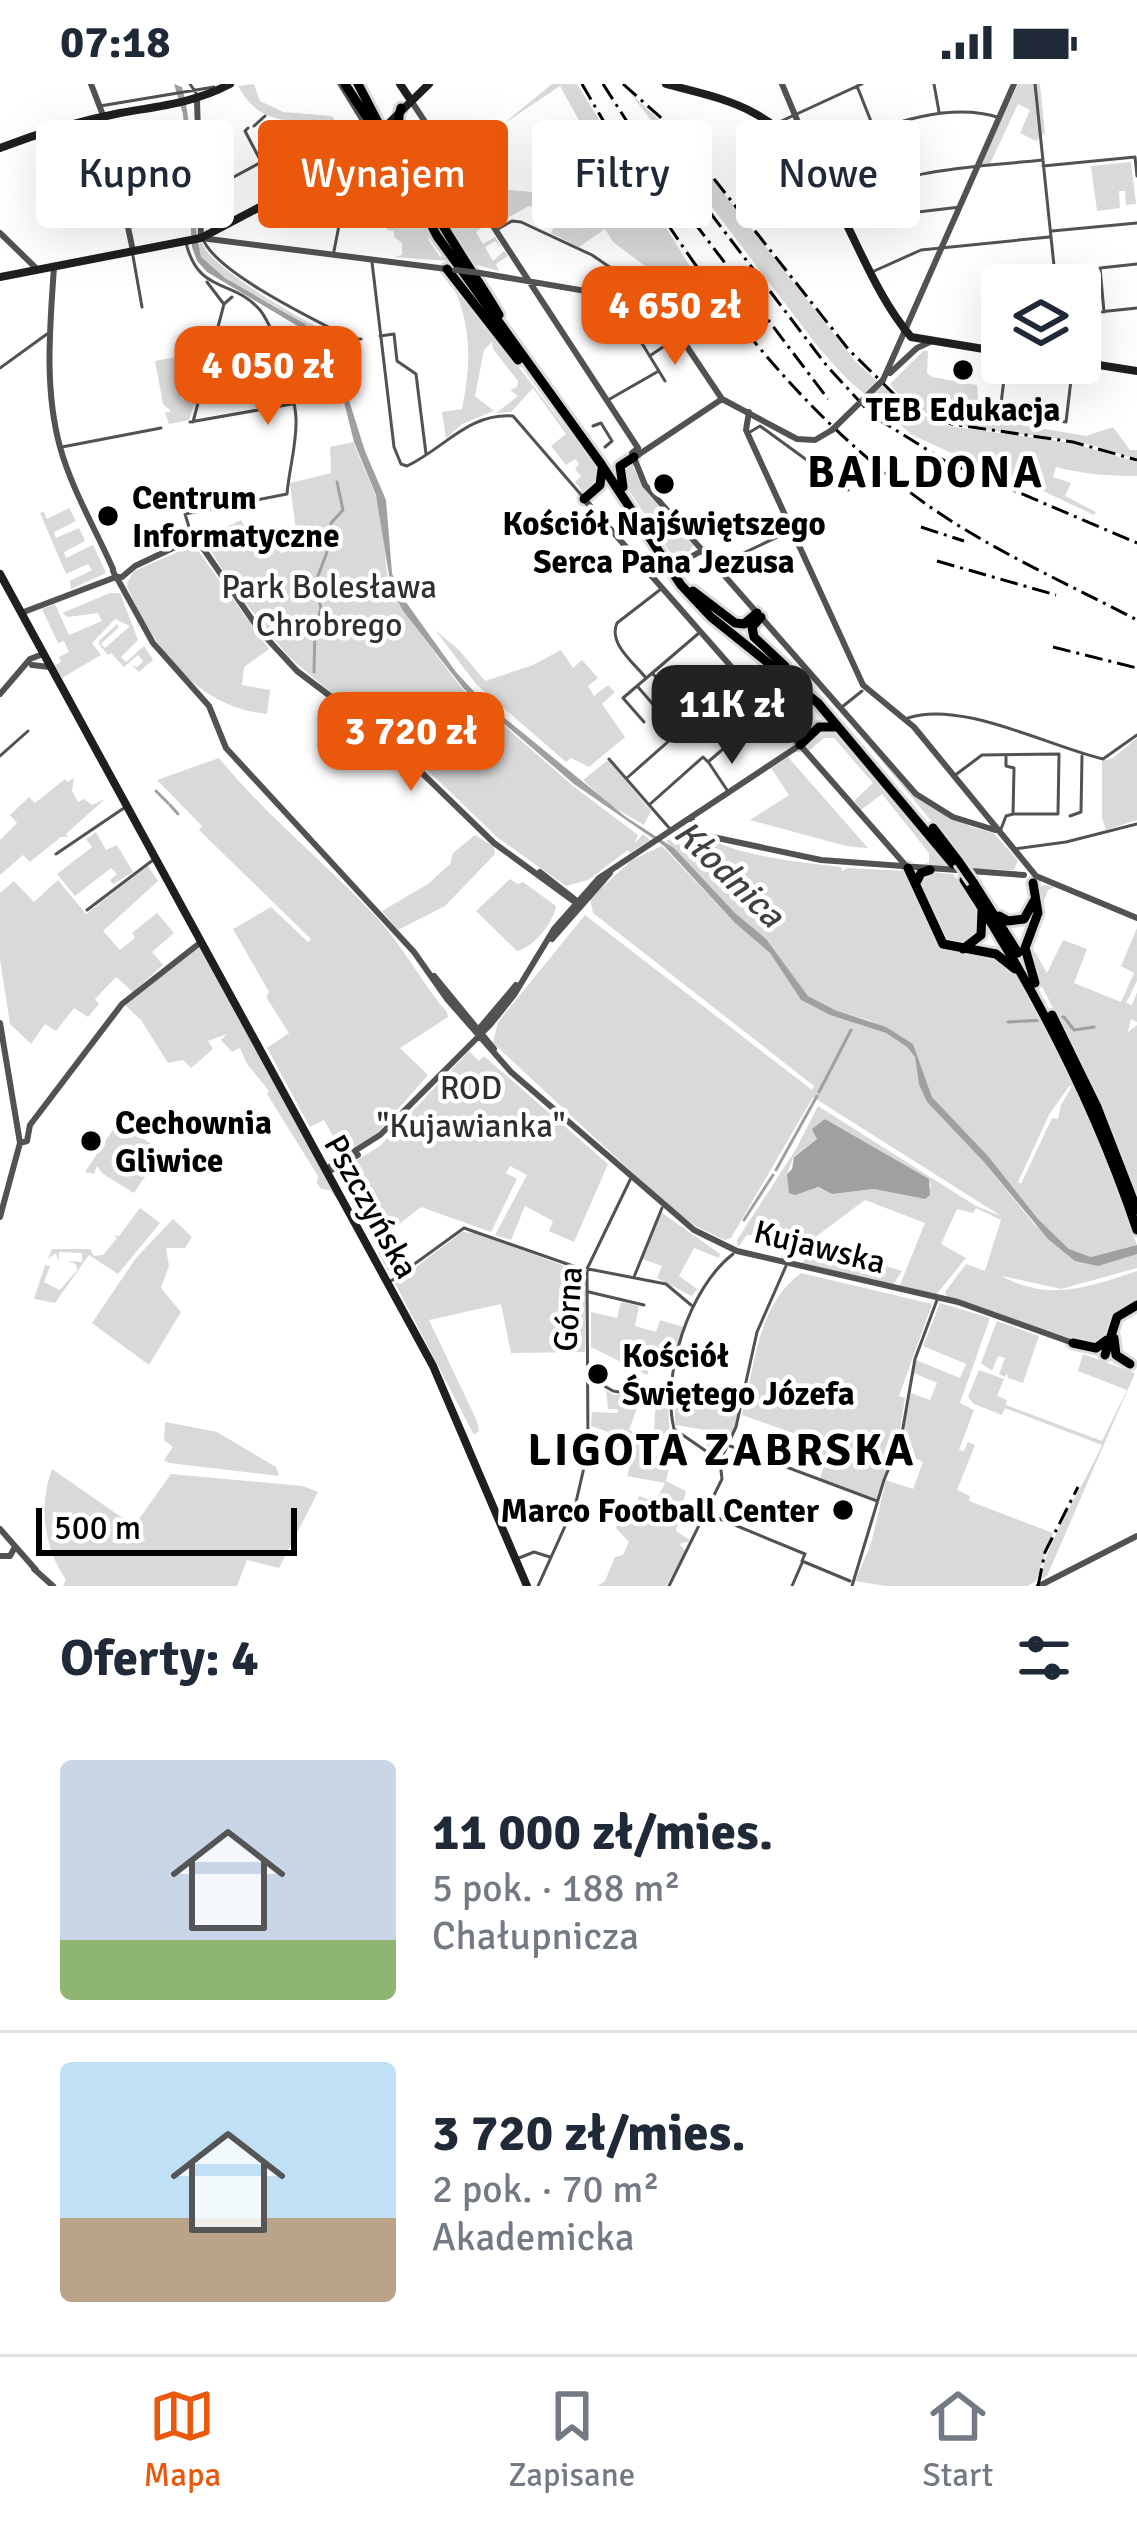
<!DOCTYPE html>
<html lang="pl">
<meta charset="utf-8">
<style>
:root{--surface:#fff;--page:#f6f6f7;--text:#1f2937;--muted:#747a83;--line:#e0e1e3;--accent:#ea580c}
body{margin:0;font-family:Signika,sans-serif;background:var(--page);color:var(--text);height:100vh;display:flex;flex-direction:column;font-size:45px;white-space:nowrap}
*{box-sizing:border-box;margin:0}
p{font-size:39px;color:var(--muted)}
.icon{flex:none;width:66px;height:66px;fill:none;stroke:currentColor;stroke-width:2;stroke-linecap:round;stroke-linejoin:round}
.map{position:relative;height:1502px;overflow:hidden}
.sheet{display:flex;flex-direction:column;background:var(--surface);flex:1}
.sheet>*{flex:none}
.guide{position:absolute;left:36px;top:36px;width:1065px;height:108px;display:flex;gap:24px}
.tools{position:absolute;left:981px;top:180px;display:grid;gap:24px}
.tools a{display:grid;place-items:center;width:120px;height:120px;border-radius:12px;background:var(--surface);box-shadow:0 12px 48px #0002;font-size:60px}
.scale{position:absolute;left:36px;bottom:30px;width:261px;box-sizing:border-box;padding-left:12px;border:6px solid #000;border-top:0;font-size:33px;line-height:42px;white-space:nowrap;color:#000;-webkit-text-stroke:9px #fff;paint-order:stroke}
.price{position:absolute;translate:-50% -102px;padding:0 27px;border-radius:24px;background:var(--accent);color:#fff;font-size:39px;line-height:78px;filter:drop-shadow(0 3px 6px #0008)}
.price::after{content:'';position:absolute;left:50%;top:72px;width:36px;height:27px;margin-left:-18px;background:inherit;clip-path:polygon(0 0,100% 0,50% 100%)}
.price.active{background:#222;color:#fff}
ul{padding:0;list-style:none}
li{display:flex;align-items:center;gap:36px;height:300px;padding:0 60px}
li+li{border-top:3px solid var(--line)}
li span{display:grid;place-items:center;flex:none;width:336px;height:240px;border-radius:12px;color:#555}
li>.icon{margin-inline-start:auto}
span .icon{width:144px;height:144px;fill:#fffc;stroke-width:1}
li b{font-size:51px}
h2{display:flex;justify-content:space-between;align-items:center;height:144px;padding:0 60px;font-size:51px}
.tag{padding:0 42px;border-radius:12px;background:var(--surface);box-shadow:0 12px 48px #0002;font-size:42px;line-height:108px}
.tag.active{background:var(--accent);color:#fff}
.status{display:flex;justify-content:space-between;align-items:center;height:84px;padding:0 60px;background:var(--surface);direction:ltr}
.status svg{height:33px;fill:currentColor}
.menu{display:flex;justify-content:space-around;align-items:center;height:168px;border-top:3px solid var(--line);background:var(--surface);font-size:33px;color:var(--muted)}
.menu a{display:grid;justify-items:center;gap:6px}
.menu .active{color:var(--accent)}
.map>svg:first-child{display:block}
</style>
<div class="status"><b>07:18</b><svg viewBox="0 0 49 12"><path d="M0 12V9h3v3zM5 12V6h3v6zM10 12V3h3v9zM15 12V0h3v12zM26 1h20v11H26zM47 4h2v5h-2z"/></svg></div>
<div class="map">
<svg width="1137" height="1502" viewBox="0 0 1137 1502">
<rect width="100%" height="100%" fill="#fff"/>
<!-- green -->
<path fill="#d9d9d9" fill-rule="evenodd" d="M254,0L260,17L283,28L332,32L355,65L343,72C310,13 271,61 238,2Z
M552,0H577L712,218L702,223L671,222V215H683L676,205L613,158L605,145L579,163L551,149L556,138L547,127L529,122L498,139L458,78L470,70L496,105L546,109L600,74L560,2L502,41Z
M1018,0H1040L1045,49L1036,57L1020,49L1030,26L1018,20L989,82L980,83Z
M630,9L686,61L856,278L909,325L948,342L1072,359L1137,378V392C1109,392 1083,390 1056,383L1053,393L1071,399L1065,412L1096,428L1094,431L1011,392L1009,395L912,351L847,295L819,264L648,39L651,36Z
M378,60L430,153L428,155L440,173L445,171L449,177L394,173L402,171V159L394,153V147L387,146C389,131 385,115 369,110L356,76Z
M1131,78L1136,120L1126,121L1125,107H1119L1120,124L1097,127L1091,82Z
M468,115L487,140L476,148L483,160L495,153L503,165L495,157L485,163L493,177L504,167L508,172L496,180L499,187L473,180L443,133Z
M202,159C211,186 324,250 350,258L354,303L346,304C317,228 270,226 210,184L201,173L198,160Z
M446,189L598,386L601,394L590,406L582,407L575,398L581,392L575,385L579,380L575,375L566,381L551,362L566,350L533,304L511,328L496,329L518,312L510,306L517,303L518,297L493,265L492,258L484,266L475,312L494,327L462,340L446,354L442,328L462,325C472,275 472,234 446,189Z
M923,267H928L927,289L932,293L977,301L979,327H986L987,335L1086,352L1113,343L1130,366H1137V375C1116,369 1095,361 1074,357C1017,346 926,352 890,300Z
M182,272L185,282L181,315L195,318L189,336L169,340L165,329L171,327L163,320L155,277Z
M353,358L376,412L382,434L387,490L403,527L463,606L573,702L638,751L634,760L643,750L650,756L630,769L628,766L588,796L566,802L498,754L391,651L331,609L287,571L233,503L203,454L241,436L257,464L277,459L281,469L298,464L290,399L331,389L330,363Z
M631,379L645,406L693,461L690,467L673,473L620,393V384Z
M69,424L76,437L54,448L56,454L79,444L85,457L64,468L66,474L93,461L106,489L71,505L70,497L92,486L88,480L66,490L40,429L44,428L47,435Z
M194,461L269,565L244,583L242,601L270,606L267,630C197,623 156,566 128,505L127,499L134,487Z
M110,509H120L138,556L121,573L126,578L144,562L153,576L139,588L132,581L137,583L143,577L138,571L124,583L111,569L108,571L99,560V557L117,540L119,543L101,560L105,564L130,542L115,535L92,559L101,571L62,594L55,581L61,578L59,573L69,568L64,557L58,559L42,525L55,520L69,551L102,537L98,529L68,533L62,529Z
M435,546L459,566L485,597L533,581L561,566L573,584L582,576L598,594L588,602L594,612L608,601L615,608L602,620L625,653L589,683L571,674L566,678L476,600Z
M697,604L723,633L693,660L667,631Z
M833,618L919,715L969,742L993,749L1018,776L1014,786L971,785Z
M824,643L837,647L948,783L929,782V769L882,710L861,726L854,717L873,699L834,654H824L809,667L806,662Z
M1137,654V736L1106,746L1102,734V677L1113,674Z
M788,673L868,764L846,762L750,736L789,711L771,684Z
M219,674C266,732 325,778 376,833C404,863 423,901 447,928L448,933L400,964L428,991L377,1049L343,1070L324,1036L310,1043L267,964L289,949L266,913L269,908L233,845L271,823L308,858L311,855L199,746L202,742L157,696Z
M608,676L651,727L644,741L610,721L583,696Z
M74,694L72,707L78,718L84,715L92,721L105,715L66,750L68,753H61L30,778L23,771L0,791V756L17,739L10,731L29,713L35,719L65,695L67,698Z
M690,740C715,771 801,778 841,783L842,787L848,784L907,787L938,859L956,869L999,874L1015,888L1073,997L1050,1029L1018,1098L1021,1100L1052,1034L1058,1035L1061,1021L1074,999L1137,1161L1091,1173L1069,1165L1038,1135L988,1072L932,1013L913,960L871,937L835,926L808,912L766,856L735,829L666,757L681,750V744Z
M96,748L106,766L117,761L133,788L113,800L110,796L117,790L111,784L75,812L57,790L92,763L86,755Z
M475,751L494,763L495,770L445,822L398,846L382,827L428,800L450,780L453,769Z
M662,762L735,839L770,869L801,916L830,931L886,949L907,963L915,973L919,1001L927,1018L982,1076L1035,1141L1075,1177L1137,1170V1184L1061,1205L1002,1192C1048,1218 1090,1203 1137,1187V1219C1117,1226 1114,1253 1096,1263L947,1214L945,1208L966,1180L985,1187L1001,1136L976,1124L973,1129L957,1125L941,1160L966,1174L936,1211L899,1203L925,1139L865,1116L814,1154L795,1176H781L784,1165L775,1161V1152L747,1151L738,1163L737,1156L796,1065L818,1022L976,1122L1001,1132L813,1013L731,1154L724,1156L694,1141L664,1118L493,959L498,938L585,831L812,1006L814,1002L593,829L590,814L632,776ZM825,1035L928,1095L931,1103L925,1115L874,1105L832,1110L787,1090L794,1072L818,1054Z
M148,782L158,797L103,847L120,866L135,854L132,849L157,829L174,849L152,868L163,881L133,908L116,893L95,915L99,920L88,933L74,924L56,947L45,940L31,960L10,940L0,876V809L14,797L34,818L58,796L86,830Z
M927,788L953,790L981,834V846L965,862L946,858L918,797Z
M510,795L518,800L523,798L556,822C554,838 533,864 517,867L476,827Z
M1043,801L1055,803L1048,806C1043,819 1034,849 1032,863L1047,889L1063,856L1087,865L1074,899L1121,918L1134,889L1121,882L1137,844V897L1126,919L1132,921L1137,908V938L1131,935L1128,948L1137,941V1109L1090,994L1029,878C1026,852 1039,832 1038,806Z
M200,859L352,1135L330,1106L321,1105L317,1099L318,1092L267,1010L269,1007L247,980L240,964L232,968L221,956L227,950L208,957L213,965L191,984L183,976L168,979L141,936L125,921Z
M469,967L479,977L484,972L608,1080L574,1158L549,1147L553,1137L525,1122L511,1156L495,1151L527,1091L510,1082L506,1089L517,1095L491,1148L421,1123L375,1159L388,1181L397,1183L404,1178L407,1181L395,1188L387,1186L339,1087L380,1062Z
M118,1038L162,1067L134,1109L103,1090L97,1082L94,1090L85,1088Z
M140,1124L160,1139L118,1190L89,1171L55,1219L34,1215L45,1181L50,1182L44,1198L60,1206L77,1186L76,1180L68,1177L82,1178V1169L59,1168L58,1177L56,1169L48,1175L52,1165H90L94,1172L103,1171L117,1154L113,1151L119,1152Z
M661,1128L720,1170L719,1174L694,1164L679,1192L697,1205L692,1212L657,1194L662,1182L642,1175Z
M173,1135L192,1153L185,1164H166L169,1182L161,1204L181,1228L149,1281L92,1239L136,1174Z
M462,1148L476,1149L586,1190L585,1268L511,1269L501,1220L429,1236L477,1337L479,1347L474,1351L395,1199Z
M818,1161L902,1187L893,1201L801,1180Z
M801,1189L932,1220L899,1312L905,1314L899,1352L877,1416L820,1395L825,1377L807,1371L810,1355L742,1331C755,1282 757,1221 801,1189Z
M621,1218L639,1222L635,1242L656,1248L660,1236L683,1243L677,1266L660,1260L647,1291L591,1263V1228L617,1234Z
M940,1219L990,1234L960,1319L974,1326L959,1366L964,1367L968,1358L975,1361L957,1406L970,1412L969,1417L1053,1449L1036,1497L1027,1502H886L855,1497L871,1460L886,1396L913,1405L923,1378L898,1366L911,1309L930,1316L937,1299L914,1289L916,1276L960,1294L966,1280L923,1262Z
M997,1237L1039,1252L1023,1299L1008,1294L1007,1289L1005,1293L999,1290L1005,1274L998,1272L992,1287L981,1279Z
M1083,1270L1135,1289L1047,1492L1040,1496C1047,1455 1083,1404 1102,1361L1005,1324L1002,1331L974,1320L968,1313L979,1286L1004,1295L997,1312L1007,1316L1006,1321L1102,1357L1127,1306L1078,1287Z
M606,1306L614,1311L642,1310L629,1346L643,1352L644,1370L666,1373V1363L654,1349L656,1315L668,1321L670,1355L674,1362L666,1397L686,1407L676,1447L691,1457L679,1460L686,1467L666,1502H597L605,1497L615,1473L623,1471L629,1458L616,1444L619,1435L630,1436L639,1412L655,1418L665,1399L627,1392L634,1367L606,1358L608,1348L591,1342L592,1328L618,1329L617,1325H608Z
M675,1316L739,1329L732,1352L722,1367L707,1362L712,1347L675,1341Z
M165,1338L217,1348L276,1383L279,1392L169,1379L164,1376L173,1363L164,1356Z
M52,1385L134,1442L171,1390L303,1402L318,1408L279,1484L247,1476L237,1502H63L66,1496C44,1463 38,1423 52,1385Z"/>
<!-- water -->
<path fill="#a0a0a0" d="M174,0L182,3C197,58 188,117 201,173L225,194L305,240L325,261L341,291L365,367L386,416L392,489L398,507L456,588L480,614L626,733L674,764L735,829L766,855L808,912L835,926L886,943L913,960L932,1013L988,1072L1038,1135L1069,1165L1091,1173L1137,1161V1170L1098,1182L1075,1177L1048,1155L983,1077L927,1018L919,1001L915,973L907,963L886,949L830,931L801,916L770,869L735,839L664,762L574,700L464,605L403,527L391,503L376,411L354,358L340,302L320,263L301,244L207,188L197,177L192,163L183,30Z
M825,1035L929,1095L930,1111L925,1115L874,1105L832,1110L818,1103L795,1111L789,1109L787,1090L792,1085L794,1073L817,1055L812,1045Z"/>
<g fill="none" stroke-linecap="round" stroke-linejoin="round">
<!-- stream -->
<path stroke="#a0a0a0" stroke-width="3" d="M314,588L315,544L321,524L315,500L330,460L331,439L343,426L337,398
M156,707L168,719
M170,721L178,730
M1054,934L1064,933L1074,946L1094,943
M1008,938L1045,936
M819,1008L851,946
M776,1086L817,1012
M744,1136L773,1091"/>
<!-- primary casing -->
<g stroke="#dbdbdb" stroke-width="15">
<path id="primary" d="M345,0L373,43
M358,0L437,152L601,380L681,501L711,533L818,619L953,780
M401,24C383,67 476,189 499,231
M404,63L407,51L415,45L434,52
M447,185L518,276
M623,403L620,382L634,373
M584,415L600,401L602,385
M693,507L735,539L744,540L757,529
M761,533L752,543L754,553L785,582
M800,661L819,643H835
M933,744L959,778
M908,784L943,860L996,870L1015,885
M964,796C1036,906 1095,1021 1137,1146
M917,797L921,789L930,786
M973,798L1018,869
M1033,799L1038,829L1025,864L1035,899
M999,832L1008,837L1024,835L1034,817
M963,865L981,851L982,827
M1052,931L1097,1023L1137,1126
M1114,1254L1116,1271L1130,1280
M1073,1259L1096,1264L1107,1256
M1105,1271L1117,1233L1137,1221"/>
</g>
<!-- minor -->
<path stroke="#525252" stroke-width="3" d="M190,0L196,9
M339,0L364,41
M934,0L939,28
M1035,0L1056,201
M857,2L893,93
M100,22L214,3
M775,40L862,0
M254,42L265,32
M248,44L245,47L279,112
M877,46C914,32 961,21 1000,34
M1043,82L1135,73L1137,92
M199,104L230,95L319,47
M434,114L463,95
M837,121C906,83 967,84 1043,76
M918,128L960,123
M498,145L512,137L521,138L592,171L636,201L634,214
M1052,147L1137,139
M203,155C216,189 317,237 352,255H361
M186,159C199,211 232,194 260,226C275,245 295,310 296,335C297,360 289,385 287,410L185,430L193,456
M334,167L342,126L358,108L350,88
M133,172L142,223
M372,178L394,363L401,380L407,382C445,364 468,329 513,332L583,413
M872,188L921,166L1049,153
M207,198L223,219
M629,215L627,235L665,297
M1104,228L1100,184L1137,180
M1080,230L1137,224
M380,252L394,250L397,277L416,290L426,370
M651,271L678,253
M1006,279L1000,328L1066,338L1073,279
M0,284L47,250
M608,316L657,288
M190,338L292,320
M193,338L224,220L232,213
M593,342L601,339L612,357L605,363
M750,348L760,342L848,406
M62,363L161,344
M716,482L788,448
M653,590L673,612
M646,594C633,578 608,559 617,539L661,505
M638,603L657,625
M842,623L862,607
M908,634C961,616 1048,662 1103,675L1137,651
M644,638L623,614L699,549
M0,672L28,647
M609,675L671,746
M709,679L727,706
M954,692L982,671L1059,670
M628,693L679,648
M649,721L703,673L708,678L767,627
M1013,730H1058L1059,671
M1070,732L1081,728L1082,672
M1001,745L1006,732L1013,730L1014,684L1006,682V673
M1014,765L1066,758L1137,740
M56,770L124,724
M87,826L153,776
M634,1193L662,1124
M391,1197L464,1144L573,1182L666,1200L691,1221
M589,1208L644,1221
M587,1292L613,1307L658,1314L663,1306L670,1305
M730,1362L877,1417
M719,1376L674,1345C661,1291 689,1204 733,1170
M708,1430L805,1470L802,1477L850,1497
M519,1474L534,1468L550,1473
M538,1502L576,1418L588,1366L587,1185L631,1094
M669,1502L722,1395L720,1377L736,1343L757,1248L786,1182
M792,1502L802,1479
M852,1502L884,1396L901,1355L915,1275L937,1216"/>
<!-- tertiary -->
<path stroke="#525252" stroke-width="6" d="M91,0L106,39L133,167
M782,0L815,79
M197,16L201,154L447,185
M412,18L638,364
M0,149L38,186
M54,183C50,242 44,305 60,363C72,406 95,444 113,485
M480,189L650,218L669,236L722,315L797,355L815,356L832,346
M890,289L917,264L930,258
M883,296L1014,0
M749,328L746,346L863,601L914,643L1036,792L1137,834
M638,364L632,369L645,401L916,710L953,733L995,746
M635,373L722,315
M584,415L908,784
M680,479L703,466
M113,487L116,493H122L135,482L190,456L198,457L260,547L297,587L388,656L494,759L575,818
M117,494L153,559L209,622L226,664L414,868
M21,529L116,493
M32,581L50,583
M0,610L30,575L43,570
M691,734L700,749L708,752L821,776L1024,791
M540,788L577,817
M552,855L610,789
M414,868L447,915L511,988L694,1146L737,1167L958,1218L1073,1259
M434,892L494,965
M0,939L20,1059L0,1133
M478,946L516,901
M20,1059L27,1057L30,1041L122,920L201,858
M326,1085L380,1051L490,941L514,911L554,845L599,794L800,661
M328,1088L358,1071
M0,1445L36,1486
M0,1472H10L15,1463
M34,1485L53,1502
M1039,1502L1137,1452"/>
<!-- secondary -->
<path stroke="#1f1f1f" stroke-width="8" d="M400,0L410,15
M666,0C695,8 727,14 754,29C840,75 851,182 911,253L1002,268
M388,40L429,0
M0,64C39,49 79,37 120,29C159,22 194,19 230,0
M0,193L201,154L355,73L376,57
M1080,278L1137,287
M0,490L433,1282L527,1502"/>
<!-- primary -->
<use href="#primary" stroke="#000" stroke-width="9"/>
<!-- rail -->
<path stroke="#000" stroke-width="3" stroke-dasharray="18 6 3 6" stroke-linecap="butt" d="M582,0C674,161 780,320 936,427C998,469 1070,501 1137,536
M603,0L678,117L828,315
M623,0L677,48L849,266L899,315L951,340L1073,358L1137,376
M670,76L827,282L872,331L945,377L1137,459
M921,443L964,457
M937,477L1056,511
M1053,563L1137,584
M1038,1502L1045,1468L1078,1403"/>
<!-- primary-bridge casing -->
<g stroke="#dbdbdb" stroke-width="15" stroke-linecap="butt">
<path id="primary-bridge" d="M959,778L973,798"/>
</g>
<!-- tertiary-bridge -->
<path stroke="#525252" stroke-width="6" d="M455,186L480,189
M832,346L883,296
M665,488L680,479"/>
<!-- secondary-bridge -->
<path stroke="#1f1f1f" stroke-width="8" d="M376,57L388,40"/>
<!-- primary-bridge -->
<use href="#primary-bridge" stroke="#000" stroke-width="9"/>
</g>
<!-- markers -->
<g fill="#000" stroke="#fff" stroke-width="4.5">
<circle cx="963" cy="286" r="12"/>
<circle cx="664" cy="400" r="12"/>
<circle cx="108" cy="432" r="12"/>
<circle cx="91" cy="1057" r="12"/>
<circle cx="598" cy="1290" r="12"/>
<circle cx="843" cy="1426" r="12"/>
</g>
<g text-anchor="middle" stroke-width="9" stroke-linejoin="round" paint-order="stroke">
<!-- poi labels -->
<g font-size="33" font-weight="bold" fill="#000" stroke="#fff" text-anchor="start">
<text x="963" y="337" text-anchor="middle">TEB Edukacja</text>
<text x="132" y="425">Centrum<tspan x="132" dy="38">Informatyczne</tspan></text>
<text x="664" y="451" text-anchor="middle">Kościół Najświętszego<tspan x="664" dy="38">Serca Pana Jezusa</tspan></text>
<text x="115" y="1050">Cechownia<tspan x="115" dy="38">Gliwice</tspan></text>
<text x="622" y="1283">Kościół<tspan x="622" dy="38">Świętego Józefa</tspan></text>
<text x="819" y="1438" text-anchor="end">Marco Football Center</text>
</g>
<!-- park labels -->
<g font-size="33" fill="#303030" stroke="#fff">
<text x="329" y="514">Park Bolesława<tspan x="329" dy="38">Chrobrego</tspan></text>
<text x="471" y="1015">ROD<tspan x="471" dy="38">"Kujawianka"</tspan></text>
</g>
<!-- street labels -->
<g font-size="33" fill="#000" stroke="#fff">
<text transform="translate(372 1122) rotate(61)" y="12">Pszczyńska</text>
<text transform="translate(820 1162) rotate(14)" y="12">Kujawska</text>
<text transform="translate(567 1225) rotate(-86)" y="12">Górna</text>
</g>
<!-- water labels -->
<g font-size="36" font-style="italic" fill="#414141" stroke="#fff">
<text transform="translate(730 789) rotate(44)" y="13">Kłodnica</text>
</g>
<!-- district labels -->
<g font-size="45" font-weight="bold" letter-spacing="3" fill="#000" stroke="#fff">
<text x="926" y="403">BAILDONA</text>
<text x="722" y="1381">LIGOTA ZABRSKA</text>
</g>
</g>
</svg>
<div class="tools">
<a><svg class="icon" aria-label="layers" viewBox="0 0 24 24"><path d="M12 4l9 5-9 5-9-5zM3 14l9 5 9-5"/></svg></a>
</div>
<div class="scale">500 m</div>
<b class="price" style="left:675px;top:284px">4 650 zł</b>
<b class="price" style="left:268px;top:344px">4 050 zł</b>
<b class="price active" style="left:732px;top:683px">11K zł</b>
<b class="price" style="left:411px;top:710px">3 720 zł</b>
<div class="guide">
<a class="tag">Kupno</a>
<a class="tag active">Wynajem</a>
<a class="tag">Filtry</a>
<a class="tag">Nowe</a>
</div>
</div>
<section class="sheet">
<h2>Oferty: 4<svg class="icon" aria-label="filters" viewBox="0 0 24 24"><path d="M4 7h16M4 17h16"/><circle cx="9" cy="7" r="2"/><circle cx="15" cy="17" r="2"/></svg></h2>
<ul>
<li><span style="background:linear-gradient(#c9d6e8 75%,#8fb573 0)"><svg class="icon" aria-label="home" viewBox="0 0 24 24"><path d="M3 11l9-7 9 7M6 9v11h12V9"/></svg></span><div><b>11 000 zł/mies.</b><p>5 pok. · 188 m²</p><p>Chałupnicza</p></div></li>
<li><span style="background:linear-gradient(#bfe0f5 65%,#b9a48a 0)"><svg class="icon" aria-label="home" viewBox="0 0 24 24"><path d="M3 11l9-7 9 7M6 9v11h12V9"/></svg></span><div><b>3 720 zł/mies.</b><p>2 pok. · 70 m²</p><p>Akademicka</p></div></li>
</ul>
</section>
<nav class="menu">
<a class="active"><svg class="icon" aria-label="map" viewBox="0 0 24 24"><path d="M3 6l6-2 6 2 6-2v14l-6 2-6-2-6 2zM9 4v14M15 6v14"/></svg>Mapa</a>
<a><svg class="icon" aria-label="saved" viewBox="0 0 24 24"><path d="M7 4h10v16l-5-4-5 4z"/></svg>Zapisane</a>
<a><svg class="icon" aria-label="home" viewBox="0 0 24 24"><path d="M3 11l9-7 9 7M6 9v11h12V9"/></svg>Start</a>
</nav>
